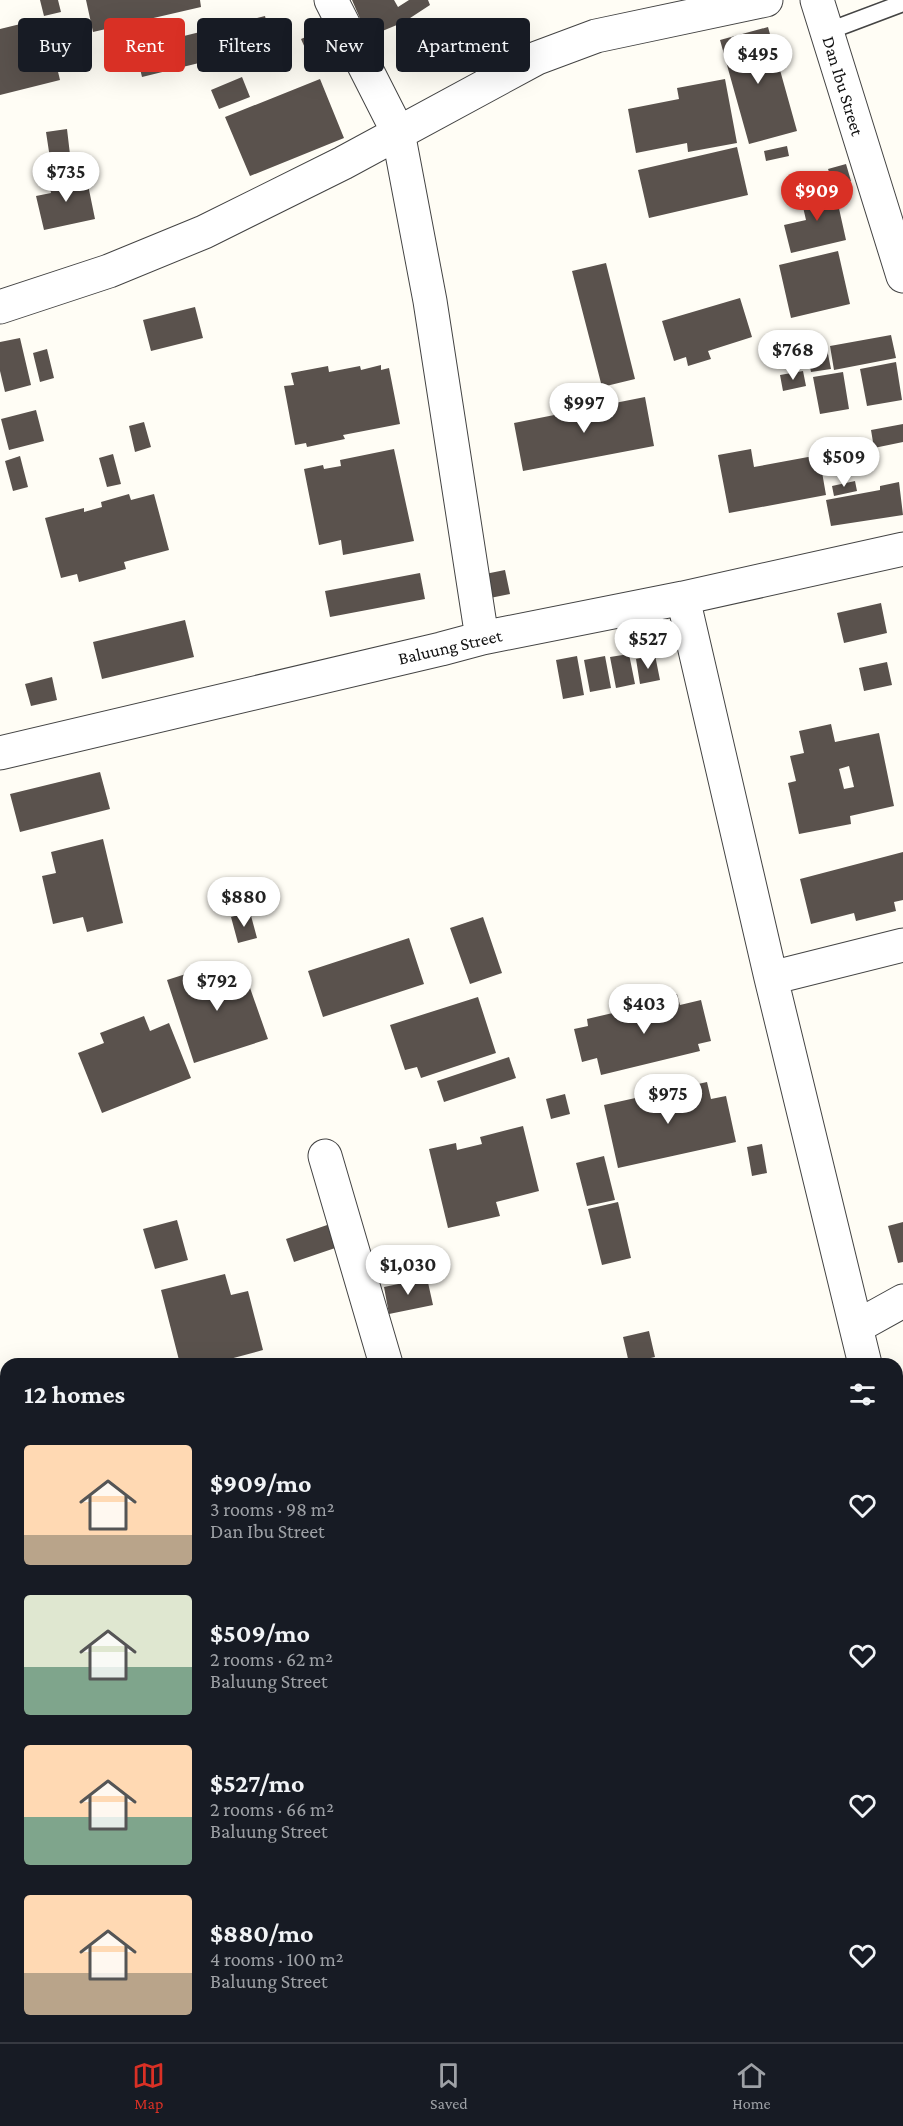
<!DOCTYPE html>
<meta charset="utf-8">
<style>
:root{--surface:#171b24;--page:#20242c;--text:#f1f3f6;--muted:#9ea1a6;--line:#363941;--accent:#d93025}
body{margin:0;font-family:"Crimson Pro",serif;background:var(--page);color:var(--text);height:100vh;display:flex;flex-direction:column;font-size:22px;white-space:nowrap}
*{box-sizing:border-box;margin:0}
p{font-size:20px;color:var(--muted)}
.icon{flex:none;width:33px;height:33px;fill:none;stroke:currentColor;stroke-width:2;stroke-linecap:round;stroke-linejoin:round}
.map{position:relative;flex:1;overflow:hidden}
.drawer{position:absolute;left:0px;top:1358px;width:903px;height:686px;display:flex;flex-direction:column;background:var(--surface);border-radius:18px 18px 0 0;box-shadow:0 6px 24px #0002}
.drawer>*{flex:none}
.guide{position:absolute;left:18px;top:18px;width:600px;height:54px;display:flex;gap:12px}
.price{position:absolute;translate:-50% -51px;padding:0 14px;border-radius:21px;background:#fff;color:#222;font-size:20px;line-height:39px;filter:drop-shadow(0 2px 3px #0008)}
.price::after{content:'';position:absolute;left:50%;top:36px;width:18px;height:14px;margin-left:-9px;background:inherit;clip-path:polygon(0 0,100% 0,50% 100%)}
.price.on{background:var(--accent);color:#fff}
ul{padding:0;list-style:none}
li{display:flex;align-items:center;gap:18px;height:150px;padding:0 24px}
li span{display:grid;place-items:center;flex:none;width:168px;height:120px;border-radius:6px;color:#555}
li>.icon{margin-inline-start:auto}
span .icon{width:72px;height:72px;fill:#fffc;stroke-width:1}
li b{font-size:26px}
h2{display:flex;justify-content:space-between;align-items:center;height:72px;padding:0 24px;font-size:26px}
.tag{padding:0 21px;border-radius:6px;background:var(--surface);box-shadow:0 6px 24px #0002;font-size:21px;line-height:54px}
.tag.on{background:var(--accent);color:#fff}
.tabs{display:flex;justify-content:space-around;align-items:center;height:84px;border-top:2px solid var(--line);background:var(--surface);font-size:16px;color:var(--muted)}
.tabs a{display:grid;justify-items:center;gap:3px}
.tabs .on{color:var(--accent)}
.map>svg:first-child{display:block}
</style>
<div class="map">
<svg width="903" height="2042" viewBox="0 0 903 2042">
<rect width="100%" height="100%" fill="#fffdf5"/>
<!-- building -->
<path fill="#5a524d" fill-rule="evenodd" d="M40,0H58L61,12L44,16Z
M86,0H200L201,7L93,32Z
M352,0H394L398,7L409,0H428L430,5L404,22L368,37Z
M265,16L272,45L142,77L135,48Z
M45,18L60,80L0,95V29Z
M768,27L797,131L749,144L720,40Z
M315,33L322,51L309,57L301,39Z
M242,77L250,97L219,109L211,90Z
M320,79L344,138L250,176L225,117Z
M725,79L737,143L688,152L687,143L636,153L628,109L679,99L677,88Z
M67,129L71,163L51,165L46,132Z
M787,146L789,156L766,161L764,151Z
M737,147L748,195L649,218L638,170Z
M846,164L851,181L834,186L828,169Z
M86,175L95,219L44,230L36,196L51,193L49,183Z
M834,186L846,240L791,253L784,225L806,220L800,194Z
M838,251L850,304L791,318L779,265Z
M606,263L635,379L602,387L572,271Z
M740,298L752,337L708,351L711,359L688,366L686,357L674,361L662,321Z
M195,307L203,338L151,351L143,320Z
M891,335L896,358L834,370L830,346Z
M20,338L31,385L5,392L0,371V342Z
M47,349L54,378L40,382L33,353Z
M827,349L831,369L811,372L807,352Z
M896,362L902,400L867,406L860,369Z
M381,365V370L389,368L400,424L343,435L345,439L307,447L306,443L295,445L284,386L294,385L291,373L328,366L329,372L360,366L361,370Z
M803,371L806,386L783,391L780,375Z
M843,372L849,409L820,414L813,377Z
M645,397L654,446L523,471L514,423Z
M36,410L44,441L9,450L1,419Z
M144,422L151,447L135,452L129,426Z
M903,424V442L874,448L871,430Z
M394,449L414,541L343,555L341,540L319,545L304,469L323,465L324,469L341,466L340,460Z
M751,449L754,467L819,455L826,495L729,513L718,455Z
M113,454L121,484L107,487L99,458Z
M20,456L28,487L13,491L5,461Z
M855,481L857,491L834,496L832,486Z
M899,482L903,515L831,526L826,500L880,490V486Z
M129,494L131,500L154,494L169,550L124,562L126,569L79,582L77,574L61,578L45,518L84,508V512L102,507L101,502Z
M505,570L510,594L490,598L485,574Z
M420,573L425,599L330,617L325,591Z
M881,603L887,633L844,643L837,613Z
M185,620L194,657L102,679L93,642Z
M629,654L635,684L616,688L610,657Z
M655,655L660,680L640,684L636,659Z
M577,656L584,695L563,699L556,660Z
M605,656L611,688L590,692L584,660Z
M887,662L892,685L864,691L859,668Z
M52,677L57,700L31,706L25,684Z
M831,724L835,742L879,733L894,806L850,816L851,824L799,834L788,783L796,781L790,756L804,753L799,731ZM849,766L854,787L844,789L839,769Z
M100,772L110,809L20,832L10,794Z
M103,839L123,923L87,932L83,917L53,924L42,876L56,873L51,852Z
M903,852V900L894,902L896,911L856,921L854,913L811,924L800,879Z
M250,912L257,938L238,943L231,917Z
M483,917L502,973L470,984L450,928Z
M409,938L424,984L323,1017L308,971Z
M217,964L221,975L243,968L268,1039L194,1063L167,980Z
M677,994L680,1005L701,1000L711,1041L698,1044L700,1051L601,1075L597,1058L582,1062L574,1029L588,1026L587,1019L647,1005L646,1002Z
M478,997L496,1053L421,1078L417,1067L405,1070L390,1025Z
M144,1016L150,1031L169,1023L191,1078L102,1113L78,1053L104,1043L100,1033Z
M509,1057L516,1078L444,1102L437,1081Z
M707,1082L711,1099L726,1096L736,1142L618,1168L604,1105Z
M565,1094L570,1114L551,1119L546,1099Z
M523,1126L539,1191L496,1202L500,1216L448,1228L429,1149L456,1143L457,1150L482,1144L480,1137Z
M762,1144L767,1173L752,1176L747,1147Z
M604,1156L615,1200L587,1206L576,1163Z
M618,1202L631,1258L602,1265L588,1209Z
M177,1220L188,1260L155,1269L143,1229Z
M336,1222L344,1245L294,1262L286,1239Z
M903,1222V1262L898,1263L888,1226Z
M225,1274L231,1295L248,1291L263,1350L211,1364H180L161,1290Z
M427,1278L433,1305L389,1314L384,1287Z
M649,1331L655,1357L629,1363L623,1337Z
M897,1798L903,1818V1828L897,1829Z
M551,2037H599V2038L582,2042H552Z"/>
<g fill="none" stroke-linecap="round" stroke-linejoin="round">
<!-- service casing -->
<g stroke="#444" stroke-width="19">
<path id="service" d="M826,32L903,3"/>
</g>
<!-- minor casing -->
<g stroke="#444" stroke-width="35">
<path id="minor" d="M331,0L398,132L430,301L482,638
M817,0L903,276
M0,307L109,271L204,232L343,163L537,58L596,36L766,0
M683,598L771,978L865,1364
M0,753L441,649L482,638L683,598L903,549
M771,978L903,945
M325,1156L386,1364
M856,1327L903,1301
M897,1483L903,1506
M897,1585L903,1583
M0,1672L6,1693
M0,1806L6,1804
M897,1870L903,1871"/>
</g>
<!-- service -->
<use href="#service" stroke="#fff" stroke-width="16"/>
<!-- minor -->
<use href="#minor" stroke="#fff" stroke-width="33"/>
</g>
<g text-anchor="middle" stroke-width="6" stroke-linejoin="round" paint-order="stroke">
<!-- street labels -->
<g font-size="18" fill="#111" stroke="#fff">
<text transform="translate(843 86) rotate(73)" y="6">Dan Ibu Street</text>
<text transform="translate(450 647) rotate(-13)" y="6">Baluung Street</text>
</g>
</g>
</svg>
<b class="price" style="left:758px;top:85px">$495</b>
<b class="price" style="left:66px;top:203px">$735</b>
<b class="price on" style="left:817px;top:222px">$909</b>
<b class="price" style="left:793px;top:381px">$768</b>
<b class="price" style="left:584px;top:434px">$997</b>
<b class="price" style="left:844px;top:488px">$509</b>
<b class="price" style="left:648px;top:670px">$527</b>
<b class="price" style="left:244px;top:928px">$880</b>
<b class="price" style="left:217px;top:1012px">$792</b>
<b class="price" style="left:644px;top:1035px">$403</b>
<b class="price" style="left:668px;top:1125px">$975</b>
<b class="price" style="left:408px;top:1296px">$1,030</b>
<div class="guide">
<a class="tag">Buy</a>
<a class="tag on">Rent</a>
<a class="tag">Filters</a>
<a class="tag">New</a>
<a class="tag">Apartment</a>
</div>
<section class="drawer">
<h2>12 homes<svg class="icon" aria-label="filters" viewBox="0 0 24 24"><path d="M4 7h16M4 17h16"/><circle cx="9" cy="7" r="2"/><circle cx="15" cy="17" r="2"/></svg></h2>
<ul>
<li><span style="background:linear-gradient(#ffd9b3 75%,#b9a48a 0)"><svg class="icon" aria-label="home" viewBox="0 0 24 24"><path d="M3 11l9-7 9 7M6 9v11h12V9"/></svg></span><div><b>$909/mo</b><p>3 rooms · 98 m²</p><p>Dan Ibu Street</p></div><svg class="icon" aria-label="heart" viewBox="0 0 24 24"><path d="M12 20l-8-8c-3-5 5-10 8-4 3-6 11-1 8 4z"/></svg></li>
<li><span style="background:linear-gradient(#dfe7d0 60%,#7fa58c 0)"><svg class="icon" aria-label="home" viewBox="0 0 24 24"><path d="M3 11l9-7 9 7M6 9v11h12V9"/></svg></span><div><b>$509/mo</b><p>2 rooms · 62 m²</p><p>Baluung Street</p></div><svg class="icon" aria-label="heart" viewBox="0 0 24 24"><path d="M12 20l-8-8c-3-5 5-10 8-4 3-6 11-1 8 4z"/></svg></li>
<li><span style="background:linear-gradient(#ffd9b3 60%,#7fa58c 0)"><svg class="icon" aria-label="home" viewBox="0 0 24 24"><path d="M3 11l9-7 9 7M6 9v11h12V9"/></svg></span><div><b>$527/mo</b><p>2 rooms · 66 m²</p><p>Baluung Street</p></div><svg class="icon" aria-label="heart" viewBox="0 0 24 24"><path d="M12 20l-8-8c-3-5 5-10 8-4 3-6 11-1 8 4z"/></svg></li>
<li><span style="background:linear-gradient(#ffd9b3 65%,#b9a48a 0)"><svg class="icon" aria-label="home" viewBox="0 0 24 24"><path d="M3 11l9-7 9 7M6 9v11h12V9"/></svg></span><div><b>$880/mo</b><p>4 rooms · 100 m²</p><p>Baluung Street</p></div><svg class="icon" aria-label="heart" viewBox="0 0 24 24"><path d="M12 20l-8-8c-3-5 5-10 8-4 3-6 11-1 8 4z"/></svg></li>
</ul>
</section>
</div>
<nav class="tabs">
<a class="on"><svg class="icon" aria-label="map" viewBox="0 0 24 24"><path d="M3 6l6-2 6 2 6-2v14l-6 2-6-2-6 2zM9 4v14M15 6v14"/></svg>Map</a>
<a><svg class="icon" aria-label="saved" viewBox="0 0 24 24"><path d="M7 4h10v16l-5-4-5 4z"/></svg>Saved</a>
<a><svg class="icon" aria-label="home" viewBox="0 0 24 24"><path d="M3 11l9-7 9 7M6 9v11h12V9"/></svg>Home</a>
</nav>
